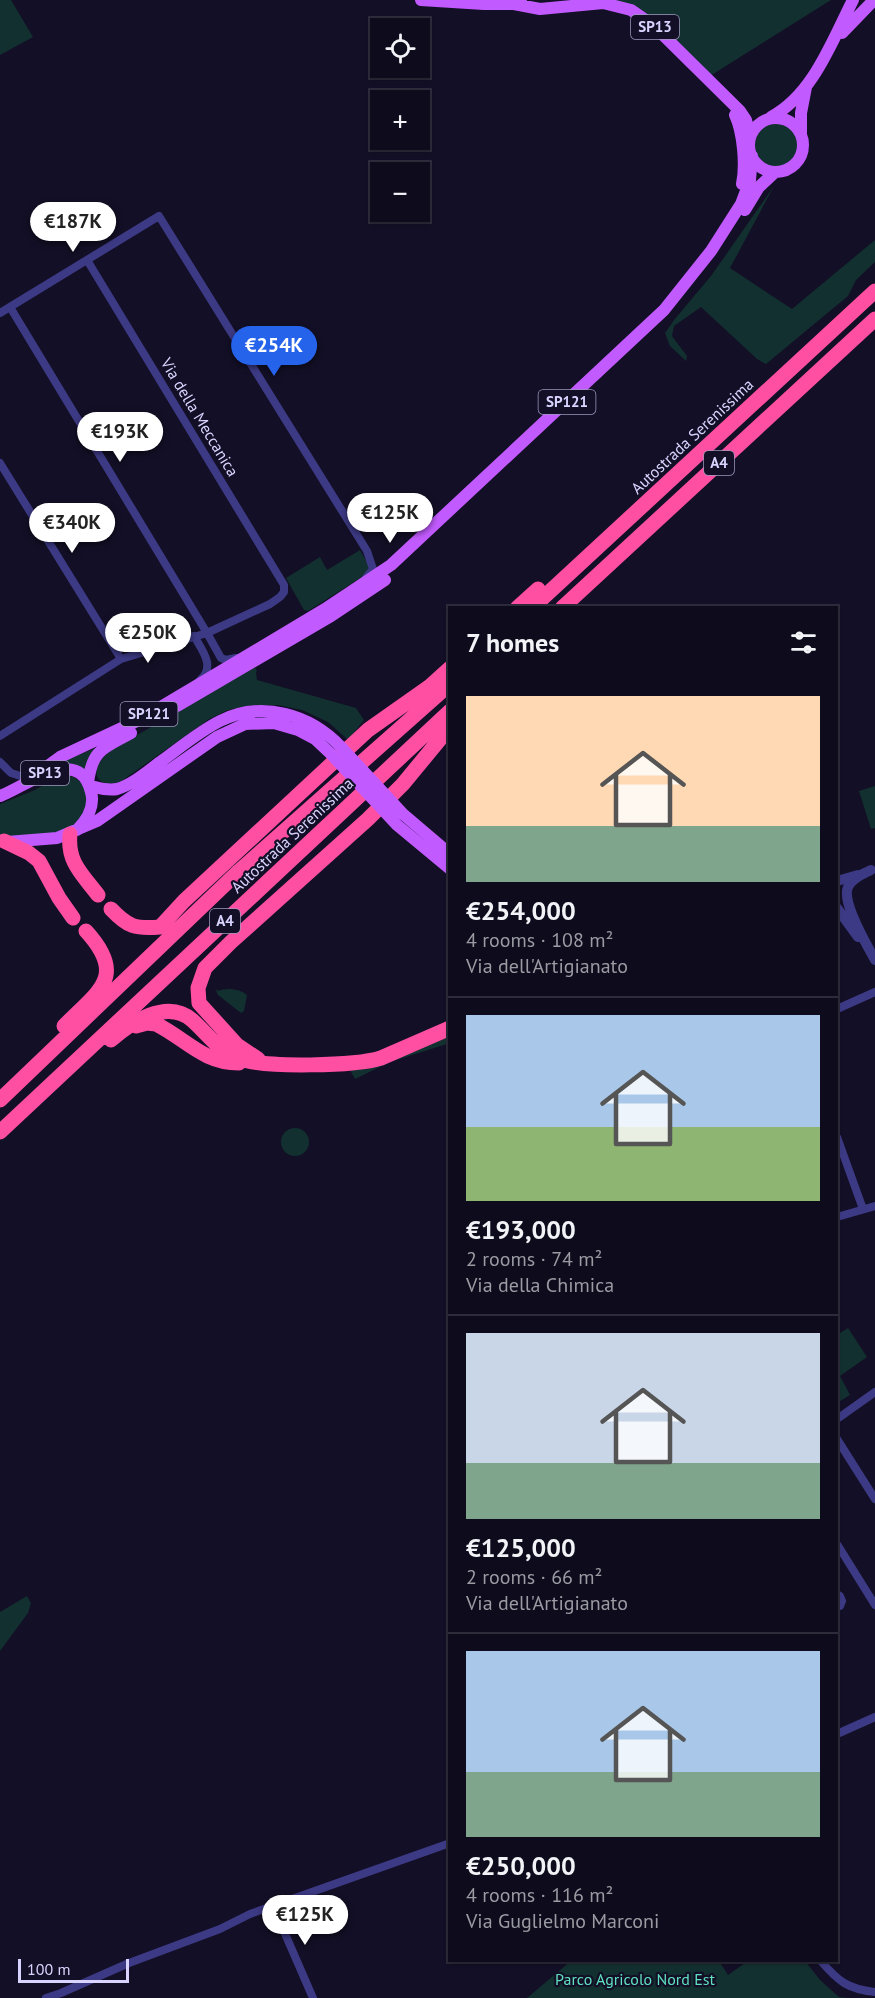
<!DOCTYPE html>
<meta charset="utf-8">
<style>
:root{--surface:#0e0b1c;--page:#1c1929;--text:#f1f3f6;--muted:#9b9ba3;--line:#2e2b3b;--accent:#2563eb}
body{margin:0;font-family:"PT Sans",sans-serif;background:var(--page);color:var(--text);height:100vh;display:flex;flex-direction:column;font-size:22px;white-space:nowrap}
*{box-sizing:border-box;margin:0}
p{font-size:20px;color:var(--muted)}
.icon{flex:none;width:33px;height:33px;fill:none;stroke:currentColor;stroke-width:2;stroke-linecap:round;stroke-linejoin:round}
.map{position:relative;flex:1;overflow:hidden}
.drawer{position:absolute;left:448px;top:606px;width:390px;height:1356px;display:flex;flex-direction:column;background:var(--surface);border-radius:0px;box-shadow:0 2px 4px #0004,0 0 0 2px var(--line)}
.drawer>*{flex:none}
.tools{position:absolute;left:370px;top:18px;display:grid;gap:12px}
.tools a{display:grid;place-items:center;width:60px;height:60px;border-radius:0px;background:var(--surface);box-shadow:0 2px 4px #0004,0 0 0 2px var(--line);font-size:30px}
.scale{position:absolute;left:18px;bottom:15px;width:111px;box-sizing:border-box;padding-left:6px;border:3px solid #d9d4ff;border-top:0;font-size:16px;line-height:21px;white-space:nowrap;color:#d9d4ff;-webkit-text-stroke:4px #130f26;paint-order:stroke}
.price{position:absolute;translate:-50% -51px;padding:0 14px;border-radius:21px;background:#fff;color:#222;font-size:20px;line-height:39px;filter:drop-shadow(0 2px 3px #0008)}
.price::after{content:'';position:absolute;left:50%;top:36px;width:18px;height:14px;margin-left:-9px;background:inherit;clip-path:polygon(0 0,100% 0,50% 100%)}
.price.active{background:var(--accent);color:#fff}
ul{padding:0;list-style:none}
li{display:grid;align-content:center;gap:12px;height:318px;padding:0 18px}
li+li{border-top:2px solid var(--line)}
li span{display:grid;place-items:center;height:186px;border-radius:0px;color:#555}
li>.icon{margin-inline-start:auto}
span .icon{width:108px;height:108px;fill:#fffc;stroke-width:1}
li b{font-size:26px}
h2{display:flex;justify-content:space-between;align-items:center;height:72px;padding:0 18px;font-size:26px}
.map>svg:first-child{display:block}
</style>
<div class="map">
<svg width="875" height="1998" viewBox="0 0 875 1998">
<rect width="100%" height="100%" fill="#130f26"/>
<!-- green -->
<path fill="#12302f" d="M0,0H11L33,37L0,55Z
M614,0H831L710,76Z
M755 145a22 22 0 1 1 44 0a22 22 0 1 1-44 0Z
M774,186L730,268L792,309L875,240V262L856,280L848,296L766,364L757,359L701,307L674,326L672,336L687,356L686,361L670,346L665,333L674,320L711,276Z
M360,550L369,566L365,575L308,611L304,610L286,578L320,557L327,570Z
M255,667L257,671L256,672L257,680L356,708L364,720L348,740L328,722L302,710L278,705H253L228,710L209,719L120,782C109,786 93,783 97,768C99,760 107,754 113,749Z
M98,747L88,759L85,772L57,766L69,759Z
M68,775C79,779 87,785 87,798C86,841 30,836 0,836V804L35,790L59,776Z
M875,786V828L871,829L859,791Z
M215,988L218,991C226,987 241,989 247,995L244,1011L241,1013L218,995Z
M450,1036V1043L390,1062L355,1079L350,1070L370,1068Z
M281 1142a14 14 0 1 1 28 0a14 14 0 1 1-28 0Z
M848,1328L867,1357L840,1376L850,1395L837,1403V1335Z
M27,1596L31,1603L28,1613L0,1651V1612Z
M572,1960L719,1961L728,1975L748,1961H805L820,1980L839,1997L851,1998H527Z"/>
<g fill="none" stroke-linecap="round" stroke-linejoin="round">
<!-- minor -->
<path stroke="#3d3a85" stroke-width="8" d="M10,307L207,633L221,658L226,660L236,658
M0,313L159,216L367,551L373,569L366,578
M0,463L121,659
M194,636C202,650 216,667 200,680
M0,736L121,659L207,633L270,604L280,597L284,592V585L281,580L87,260
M0,762L11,773L33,780
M837,1009L875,992
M837,1137L863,1209
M837,1217L875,1206
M837,1419L875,1392
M837,1439L875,1499
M837,1544L875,1605
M837,1594L840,1596L842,1601L840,1606L837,1607
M837,1734L875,1717
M273,1906L313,1998
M820,1960C838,1981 847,1989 875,1992
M46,1998L61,1993L129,1963L220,1929L250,1914L450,1843"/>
<!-- tertiary -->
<path stroke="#3d3a85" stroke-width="10" d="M871,870C863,874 852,878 848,887C841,902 867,945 875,960
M837,881L858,875
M837,908L858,937"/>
<!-- primary -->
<path stroke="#c25bff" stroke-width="12" d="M421,0L484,4H522
M514,4L540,9L603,3L631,10L654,26L740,111L746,120L750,138
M842,33L874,0
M735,115C743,132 746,165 742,184
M771,117C813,95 832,41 853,0
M749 145a27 27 0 1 1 54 0a27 27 0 1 1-54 0Z
M801,133V113L806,87
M745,210L759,187L775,172
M177,706L331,616L385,580
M43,774L49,765L60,757L139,720L325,609L391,565L664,310L711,251L741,204L750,180L752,156
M88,783C92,749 104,748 131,733
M90,786C99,788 107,791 117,789C134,784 149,770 163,760C182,746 200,731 220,721C262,700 310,714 341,747
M0,796C25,787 79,743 91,792C95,806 87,820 77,830
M7,842L57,838L97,821L217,737L245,724L274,723L298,730L315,739L332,755"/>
<!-- motorway -->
<path stroke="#ff4fa3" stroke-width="15" d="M517,608L538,589
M532,608L875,291
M562,608L875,319
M70,834C67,862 82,874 98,895
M4,841L29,853L39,861L59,898L73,918
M111,909C128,927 135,929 160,927L184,901L368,730L429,687L450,668
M64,1026C98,991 128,977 86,931
M136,1026L147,1023L156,1024C186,1039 203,1063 239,1063
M111,1040C130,1023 167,998 192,1020C209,1035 218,1051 241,1059C265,1068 356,1066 381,1058L450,1028
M258,1059L237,1045L199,1003L198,988L205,968L231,942L368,819L403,784L450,727
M0,1100L239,871L450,684
M0,1132L450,711"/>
<!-- primary-bridge -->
<path stroke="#c25bff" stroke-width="12" d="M341,747L403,814L450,854
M332,755L397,825L450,869"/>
</g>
<g text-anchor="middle" stroke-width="4.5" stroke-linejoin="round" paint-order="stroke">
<!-- shield labels -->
<g fill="#130f26" stroke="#9e99be" stroke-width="1.5">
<rect x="631" y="15" width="48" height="24" rx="4.5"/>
<rect x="538.5" y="390" width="57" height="24" rx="4.5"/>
<rect x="704" y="451" width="30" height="24" rx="4.5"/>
<rect x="120.5" y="702" width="57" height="24" rx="4.5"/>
<rect x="21" y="761" width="48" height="24" rx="4.5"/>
<rect x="210" y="909" width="30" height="24" rx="4.5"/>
</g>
<g font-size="15" font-weight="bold" fill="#d9d4ff">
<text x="655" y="32">SP13</text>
<text x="567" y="407">SP121</text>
<text x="719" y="468">A4</text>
<text x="149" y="719">SP121</text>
<text x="45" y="778">SP13</text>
<text x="225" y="926">A4</text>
</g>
<!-- street labels -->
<g font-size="16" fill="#d9d4ff" stroke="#130f26">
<text transform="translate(200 417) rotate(59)" y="6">Via della Meccanica</text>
<text transform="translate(692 436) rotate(-43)" y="6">Autostrada Serenissima</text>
<text transform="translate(292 835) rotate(-43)" y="6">Autostrada Serenissima</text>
</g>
<!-- park labels -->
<g font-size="16" fill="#5fe0c0" stroke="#130f26">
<text x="635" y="1985">Parco Agricolo Nord Est</text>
</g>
</g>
</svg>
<div class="tools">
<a><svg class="icon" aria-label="locate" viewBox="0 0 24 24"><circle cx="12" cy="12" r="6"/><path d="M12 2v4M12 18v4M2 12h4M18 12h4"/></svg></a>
<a>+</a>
<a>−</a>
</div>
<div class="scale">100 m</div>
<b class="price" style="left:73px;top:253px">€187K</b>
<b class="price active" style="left:274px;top:377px">€254K</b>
<b class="price" style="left:120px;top:463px">€193K</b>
<b class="price" style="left:390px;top:544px">€125K</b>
<b class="price" style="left:72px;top:554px">€340K</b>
<b class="price" style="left:148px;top:664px">€250K</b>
<b class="price" style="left:305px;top:1946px">€125K</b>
<section class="drawer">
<h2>7 homes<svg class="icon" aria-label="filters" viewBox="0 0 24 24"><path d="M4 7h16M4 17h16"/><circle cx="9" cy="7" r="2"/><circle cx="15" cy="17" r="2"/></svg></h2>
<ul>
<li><span style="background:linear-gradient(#ffd9b3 70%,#7fa58c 0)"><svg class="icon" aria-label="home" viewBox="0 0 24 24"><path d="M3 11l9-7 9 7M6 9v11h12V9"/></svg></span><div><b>€254,000</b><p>4 rooms · 108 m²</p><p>Via dell'Artigianato</p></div></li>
<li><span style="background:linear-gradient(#a9c7e8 60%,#8fb573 0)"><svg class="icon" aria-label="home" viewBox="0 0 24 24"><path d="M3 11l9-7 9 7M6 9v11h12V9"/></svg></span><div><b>€193,000</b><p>2 rooms · 74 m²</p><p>Via della Chimica</p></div></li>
<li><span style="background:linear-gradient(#c9d6e8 70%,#7fa58c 0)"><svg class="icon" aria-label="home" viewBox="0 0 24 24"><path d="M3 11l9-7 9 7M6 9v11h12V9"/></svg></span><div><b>€125,000</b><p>2 rooms · 66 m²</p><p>Via dell'Artigianato</p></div></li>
<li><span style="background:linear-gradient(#a9c7e8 65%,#7fa58c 0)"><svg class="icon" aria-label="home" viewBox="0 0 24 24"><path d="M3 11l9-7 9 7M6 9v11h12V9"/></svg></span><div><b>€250,000</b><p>4 rooms · 116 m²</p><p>Via Guglielmo Marconi</p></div></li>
</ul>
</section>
</div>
